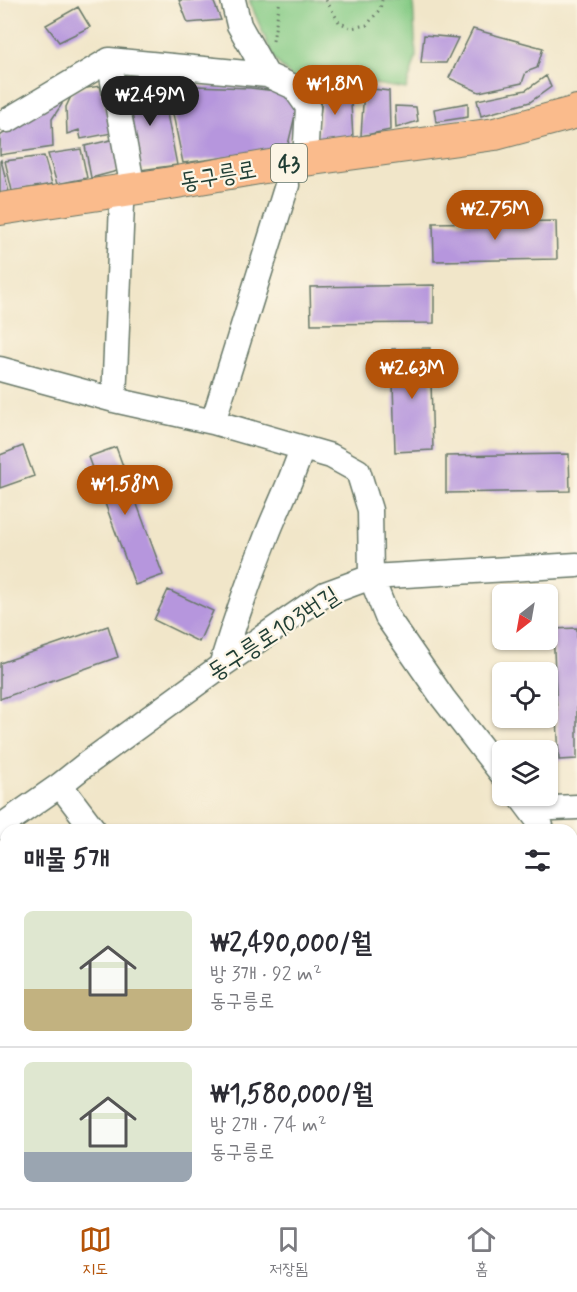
<!DOCTYPE html>
<html lang="ko">
<meta charset="utf-8">
<style>
:root{--surface:#fff;--page:#f7f7f7;--text:#2b2b33;--muted:#7c7c81;--line:#e1e1e2;--accent:#b45309}
body{margin:0;font-family:Mynerve,"Poor Story",sans-serif;background:var(--page);color:var(--text);height:100vh;display:flex;flex-direction:column;font-size:22px;white-space:nowrap}
*{box-sizing:border-box;margin:0}
p{font-size:20px;color:var(--muted)}
.icon{flex:none;width:33px;height:33px;fill:none;stroke:currentColor;stroke-width:2;stroke-linecap:round;stroke-linejoin:round}
.map{position:relative;flex:1;overflow:hidden}
.panel{position:absolute;left:0px;top:824px;width:578px;height:386px;display:flex;flex-direction:column;background:var(--surface);border-radius:18px 18px 0 0;box-shadow:0 2px 4px #0004}
.panel>*{flex:none}
.needle{width:39px;rotate:211deg}
.fabs{position:absolute;left:492px;top:584px;display:grid;gap:12px}
.fabs a{display:grid;place-items:center;width:66px;height:66px;border-radius:9px;background:var(--surface);box-shadow:0 2px 4px #0004;font-size:30px}
.price{position:absolute;translate:-50% -51px;padding:0 14px;border-radius:21px;background:var(--accent);color:#fff;font-size:20px;line-height:39px;filter:drop-shadow(0 2px 3px #0008)}
.price::after{content:'';position:absolute;left:50%;top:36px;width:18px;height:14px;margin-left:-9px;background:inherit;clip-path:polygon(0 0,100% 0,50% 100%)}
.price.selected{background:#222;color:#fff}
ul{padding:0;list-style:none}
li{display:flex;align-items:center;gap:18px;height:150px;padding:0 24px}
li+li{border-top:2px solid var(--line)}
li span{display:grid;place-items:center;flex:none;width:168px;height:120px;border-radius:9px;color:#555}
li>.icon{margin-inline-start:auto}
span .icon{width:72px;height:72px;fill:#fffc;stroke-width:1}
li b{font-size:26px}
h2{display:flex;justify-content:space-between;align-items:center;height:72px;padding:0 24px;font-size:26px}
.tab-bar{display:flex;justify-content:space-around;align-items:center;height:84px;border-top:2px solid var(--line);background:var(--surface);font-size:16px;color:var(--muted)}
.tab-bar a{display:grid;justify-items:center;gap:3px}
.tab-bar .selected{color:var(--accent)}
.map>svg:first-child{display:block}
</style>
<div class="map">
<svg width="577" height="1208" viewBox="0 0 577 1208">
<rect width="100%" height="100%" fill="#fcf5e5"/>
<filter id="ink" filterUnits="userSpaceOnUse"><feTurbulence type="fractalNoise" baseFrequency=".0167" numOctaves="2"/><feDisplacementMap in="SourceGraphic" scale="12" xChannelSelector="R" yChannelSelector="G"/><feConvolveMatrix kernelMatrix="1 2 1 2 8 2 1 2 1" color-interpolation-filters="sRGB"/></filter>
<filter id="wash" filterUnits="userSpaceOnUse"><feTurbulence type="fractalNoise" baseFrequency=".008" numOctaves="4" result="noise"/><feDisplacementMap in="SourceGraphic" scale="24" xChannelSelector="R" yChannelSelector="G"/><feGaussianBlur stdDeviation="1.35" result="paint"/><feColorMatrix in="noise" values="0 0 0 0 0 0 0 0 0 0 0 0 0 0 0 0 0 1.4 0 .05"/><feComposite in="paint" operator="in"/></filter>
<g filter="url(#wash)">
<rect width="100%" height="100%" fill="#f1e6c9"/>
<!-- green -->
<path fill="#85cb85" stroke="#52845c" stroke-width="1.5" d="M249,0H413L416,58L406,89L331,77L299,85L274,59Z"/>
<g id="blocks">
<!-- building -->
<path fill="#b696dd" d="M179,0H213L221,20L188,23Z
M78,7L90,27L59,42L46,25Z
M473,29L543,48L537,68L526,72L522,83L479,92L449,78Z
M424,35L458,38L446,63H421Z
M546,76L551,87L530,102L481,116L477,100L526,90Z
M161,83L177,165L140,170L122,90Z
M167,85L250,88L285,92L297,107L287,149L183,163Z
M100,86L112,133L81,139L79,130L67,134L66,107L74,90Z
M323,86L350,87L353,138L317,146Z
M364,88L389,91L390,130L361,136Z
M59,95L62,104L52,119L53,147L0,155V136Z
M468,103V117L436,122L434,109Z
M395,106L416,107L418,121L396,128Z
M115,139L121,170L91,178L85,146Z
M81,149L87,178L57,184L48,154Z
M44,156L52,184L12,191L5,161Z
M1,160L9,192L0,193V161Z
M556,221L557,259L434,261L433,223Z
M434,285V323L311,324L310,287Z
M430,348L433,450L395,452L392,349Z
M23,446L34,476L0,488V455Z
M116,447L163,575L135,585L88,457Z
M569,454L570,491L446,493V456Z
M168,590L213,611L199,642L154,620Z
M108,626L118,657L0,699V663Z
M577,628V759L559,760L553,629Z
M0,865L6,873V926L0,917Z
M572,1052L577,1055V1087L572,1085Z
M193,1203H228L221,1208H196Z"/>
</g>
</g>
<g filter="url(#ink)">
<use href="#blocks" fill-opacity="0" stroke="#687868" stroke-width="1.5"/>
<g fill="none" stroke-linecap="round" stroke-linejoin="round">
<!-- minor casing -->
<g stroke="#687868" stroke-width="27">
<path id="minor" d="M233,0L239,25L267,75
M109,60L133,189
M8,120L109,60L267,75L294,87L308,107L305,160
M0,369L114,400L213,422
M114,400L122,204
M221,666C235,620 251,575 269,530C280,503 293,477 302,448
M502,774L443,698L387,617L371,577L577,565
M60,785L94,830
M519,795L540,823L542,830
M530,809L577,807
M0,827L60,785L85,765L221,666L325,594L371,577L370,510L358,471L331,456L213,422L287,185
M416,1203L421,1208"/>
</g>
<!-- major casing -->
<g stroke="#687868" stroke-width="34">
<path id="major" d="M0,209L165,184L305,160L495,134L573,113L577,111"/>
</g>
<!-- path -->
<path stroke="#687868" stroke-width="3" stroke-dasharray="1.5 4.5" stroke-linecap="butt" d="M326,0L339,22L351,28L367,25L380,9L382,0
M273,41L280,0"/>
<!-- minor -->
<use href="#minor" stroke="#fff" stroke-width="24"/>
<!-- major -->
<use href="#major" stroke="#fabb8c" stroke-width="32"/>
</g>
</g>
<g text-anchor="middle" stroke-width="4.5" stroke-linejoin="round" paint-order="stroke">
<!-- shield labels -->
<rect fill="#fcf5e5" stroke="#617469" stroke-width="1.5" x="271" y="144" width="36" height="38" rx="4.5"/>
<g font-size="22" font-weight="bold" fill="#1f3d34">
<text x="289" y="171">43</text>
</g>
<!-- street labels -->
<g font-size="24" fill="#1f3d34" stroke="#fcf5e5">
<text transform="translate(218 175) rotate(-10)" y="8">동구릉로</text>
<text transform="translate(273 633) rotate(-33)" y="8">동구릉로103번길</text>
</g>
</g>
</svg>
<div class="fabs">
<a><svg class="needle" viewBox="-14 -14 28 28"><path d="M0-13l5 13h-10z" fill="#e53935"/><path d="M0 13l5-13h-10z" fill="#7c7c81"/></svg></a>
<a><svg class="icon" aria-label="locate" viewBox="0 0 24 24"><circle cx="12" cy="12" r="6"/><path d="M12 2v4M12 18v4M2 12h4M18 12h4"/></svg></a>
<a><svg class="icon" aria-label="layers" viewBox="0 0 24 24"><path d="M12 4l9 5-9 5-9-5zM3 14l9 5 9-5"/></svg></a>
</div>
<b class="price" style="left:335px;top:116px">₩1.8M</b>
<b class="price selected" style="left:150px;top:127px">₩2.49M</b>
<b class="price" style="left:495px;top:241px">₩2.75M</b>
<b class="price" style="left:412px;top:400px">₩2.63M</b>
<b class="price" style="left:125px;top:516px">₩1.58M</b>
<section class="panel">
<h2>매물 5개<svg class="icon" aria-label="filters" viewBox="0 0 24 24"><path d="M4 7h16M4 17h16"/><circle cx="9" cy="7" r="2"/><circle cx="15" cy="17" r="2"/></svg></h2>
<ul>
<li><span style="background:linear-gradient(#dfe7d0 65%,#c2b280 0)"><svg class="icon" aria-label="home" viewBox="0 0 24 24"><path d="M3 11l9-7 9 7M6 9v11h12V9"/></svg></span><div><b>₩2,490,000/월</b><p>방 3개 · 92 m²</p><p>동구릉로</p></div></li>
<li><span style="background:linear-gradient(#dfe7d0 75%,#9aa5b1 0)"><svg class="icon" aria-label="home" viewBox="0 0 24 24"><path d="M3 11l9-7 9 7M6 9v11h12V9"/></svg></span><div><b>₩1,580,000/월</b><p>방 2개 · 74 m²</p><p>동구릉로</p></div></li>
</ul>
</section>
</div>
<nav class="tab-bar">
<a class="selected"><svg class="icon" aria-label="map" viewBox="0 0 24 24"><path d="M3 6l6-2 6 2 6-2v14l-6 2-6-2-6 2zM9 4v14M15 6v14"/></svg>지도</a>
<a><svg class="icon" aria-label="saved" viewBox="0 0 24 24"><path d="M7 4h10v16l-5-4-5 4z"/></svg>저장됨</a>
<a><svg class="icon" aria-label="home" viewBox="0 0 24 24"><path d="M3 11l9-7 9 7M6 9v11h12V9"/></svg>홈</a>
</nav>
